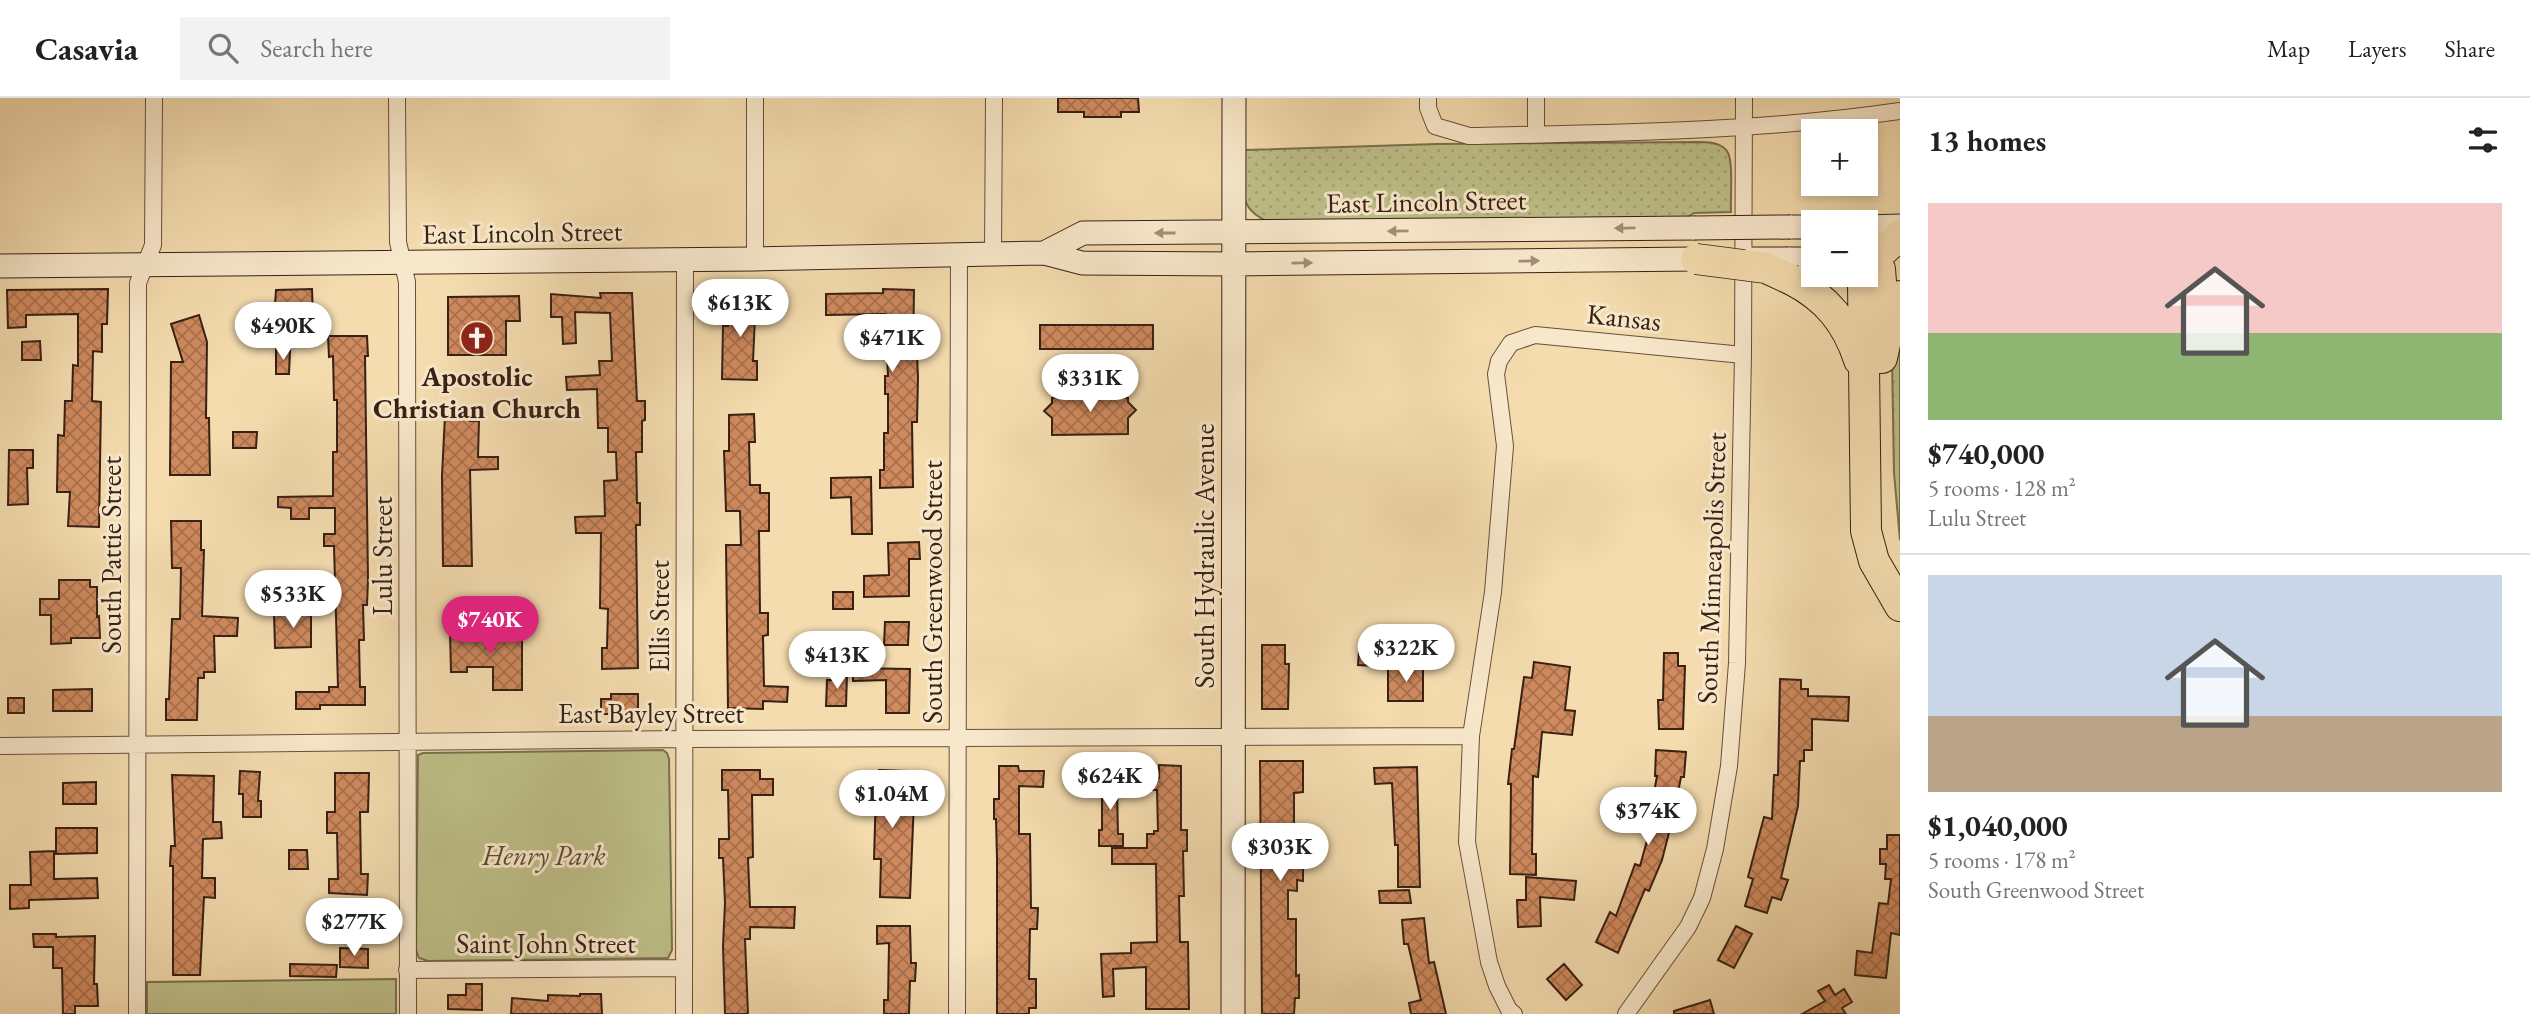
<!DOCTYPE html>
<meta charset="utf-8">
<style>
:root{--surface:#fff;--page:#f2f2f2;--text:#222;--muted:#767676;--line:#e0e0e0;--accent:#db2777}
body{margin:0;font-family:"EB Garamond",serif;background:var(--page);color:var(--text);height:100vh;display:flex;flex-direction:column;font-size:26px;white-space:nowrap}
*{box-sizing:border-box;margin:0}
p{font-size:23px;color:var(--muted)}
.icon{flex:none;width:38px;height:38px;fill:none;stroke:currentColor;stroke-width:2;stroke-linecap:round;stroke-linejoin:round}
.map{position:relative;flex:1;overflow:hidden}
.drawer{display:flex;flex-direction:column;background:var(--surface);width:630px}
.drawer>*{flex:none}
.fabs{position:absolute;left:1801px;top:21px;display:grid;gap:14px}
.fabs a{display:grid;place-items:center;width:77px;height:77px;border-radius:0px;background:var(--surface);box-shadow:0 4px 10px #0003;font-size:35px}
.price{position:absolute;translate:-50% -60px;padding:0 16px;border-radius:24px;background:#fff;color:#222;font-size:23px;line-height:46px;filter:drop-shadow(0 2px 4px #0008)}
.price::after{content:'';position:absolute;left:50%;top:42px;width:21px;height:16px;margin-left:-10px;background:inherit;clip-path:polygon(0 0,100% 0,50% 100%)}
.price.current{background:var(--accent);color:#fff}
ul{padding:0;list-style:none}
li{display:grid;align-content:center;gap:14px;height:371px;padding:0 28px}
li+li{border-top:2px solid var(--line)}
li span{display:grid;place-items:center;height:217px;border-radius:0px;color:#555}
li>.icon{margin-inline-start:auto}
span .icon{width:126px;height:126px;fill:#fffc;stroke-width:1}
li b{font-size:30px}
h2{display:flex;justify-content:space-between;align-items:center;height:84px;padding:0 28px;font-size:30px}
header{display:flex;align-items:center;gap:42px;box-sizing:border-box;height:98px;padding:0 35px;background:var(--surface);border-bottom:2px solid var(--line)}
header strong{font-size:33px}
nav{display:flex;gap:38px;margin-inline-start:auto;font-size:24px}
.search{width:490px;height:63px;background:var(--page);display:flex;align-items:center;gap:18px;box-sizing:border-box;padding:0 24px;border-radius:0px;color:var(--muted);font-size:26px}
main{display:flex;flex:1;min-height:0}
.map>svg:first-child{display:block}
</style>
<header>
<strong>Casavia</strong>
<div class="search"><svg class="icon" aria-label="search" viewBox="0 0 24 24"><circle cx="10" cy="10" r="6"/><path d="M15 15l6 6"/></svg>Search here</div>
<nav><a>Map</a><a>Layers</a><a>Share</a></nav>
</header>
<main>
<div class="map">
<svg width="1900" height="916" viewBox="0 0 1900 916">
<defs>
<pattern id="grass-dots" width="8" height="8" patternUnits="userSpaceOnUse" patternTransform="scale(1.75)"><rect width="8" height="8" fill="#bebf88"/><path d="M2 2h.1M6 6h.1" fill="none" stroke="#a4a474" stroke-width="1.8" stroke-linecap="round"/></pattern>
<pattern id="building-cross-hatch" width="8" height="8" patternUnits="userSpaceOnUse" patternTransform="scale(1.75)"><rect width="8" height="8" fill="#cf8a5e"/><path d="M0 0l8 8M0 8l8-8" fill="none" stroke="#a9704c"/></pattern>
</defs>
<rect width="100%" height="100%" fill="#f4dcaf"/>
<filter id="stains"><feTurbulence type="fractalNoise" baseFrequency=".00286" numOctaves="4"/><feColorMatrix values="0 0 0 0 .2 0 0 0 0 .09 0 0 0 0 .02 0 0 0 .5 -.17"/></filter>
<radialGradient id="worn" r=".72"><stop offset=".6" stop-color="#630" stop-opacity="0"/><stop offset="1" stop-color="#630" stop-opacity=".3"/></radialGradient>
<!-- grass -->
<path fill="url(#grass-dots)" stroke="#7b704e" stroke-width="2" d="M1701,44C1710,44 1721,45 1727,53C1734,63 1730,101 1731,114L1694,115L1688,119L1272,125C1234,112 1243,85 1244,52L1437,46Z
M1900,212V442L1894,375L1892,260Z"/>
<!-- park -->
<path fill="#bebf88" stroke="#7b704e" stroke-width="2" d="M663,652L667,655L669,661L672,852L668,860L428,863L419,860L416,852L418,657L423,655Z
M396,881V916H147V884Z"/>
<!-- building -->
<path fill="url(#building-cross-hatch)" stroke="#382014" stroke-width="2" d="M1058,0H1138L1139,14H1121V19H1084V14H1058Z
M108,191L107,226H102V254L93,253L92,303L101,304L99,429L68,428L70,394H57L58,337L64,338L65,303H72L73,267L78,268V216L26,217V229L8,230L7,192Z
M312,191L313,218L294,219L293,207H275L276,192Z
M883,191L914,192L913,257H917L918,279L917,324H912L913,389L880,390V372H884V335H888V296H885V278H888L885,216L826,217V196L883,195Z
M600,195H632L637,303H645V322L642,323V354H636L637,405H640V427H636L638,570L602,571V550H607L608,511L600,510L601,435H576L575,419L605,418L604,383L617,382L616,354H608V330H598L597,291L567,292L566,279L600,277L599,263H612L610,215L575,214L576,245L563,246L562,219H551V196L601,200Z
M756,197L753,263H757V282L722,281L723,228H728L727,198Z
M519,198L520,223H506V257H448V199Z
M199,217L207,244L206,320H209L210,377H170L171,264H183L171,226Z
M1040,227H1153V251H1040Z
M328,238H367L368,258H365L368,482L367,507H363L364,542H359L360,589H365V607H320V611H296V594H329V589H338L334,448H324V436H335V410H309V421H291V410L278,409V399L333,398V354H337V302H334L333,258L329,259Z
M40,243L41,262H22V244Z
M276,251L290,252L289,276H276Z
M1078,292H1101V295H1109V298L1128,300V304L1136,312L1128,320V336L1052,337V320L1044,313L1052,305V300L1071,298V295H1078Z
M754,316L755,344H749L750,387H760V395H769V433H759L760,515H768V537L763,538L764,588L788,589L787,604L763,603V611L728,610L726,447H741L740,413H726L724,353H729V317Z
M445,317H470V323H479L478,359H498V371L470,372L472,468H443L442,378Z
M233,334H257L256,350H233Z
M9,352H33V370H27L28,406L8,407Z
M871,379L872,436H852L851,399L831,400V380Z
M171,423H201V452H204L202,518L238,520L237,538H214L215,574H204V580H198L197,622H166V601H169L172,521H180L181,470H172Z
M919,444L920,461H909V498L864,499V478L889,477L888,445Z
M59,482H90V489H97V519L99,518L100,540H71V545L51,546V517H40V501H59Z
M833,494H853V511H833Z
M311,514V549L275,550L274,515Z
M885,524H909L908,547H884Z
M490,533H522V592H493V569H467V574H451L450,535H490Z
M1262,547H1285V566H1289L1288,611H1262Z
M1359,554L1377,555V568L1358,567Z
M1664,555H1678V568H1685L1683,631H1659L1658,602H1663Z
M1534,564L1570,569L1565,612L1575,613L1572,637L1542,634L1538,679L1533,678L1532,756H1536V777L1510,776L1511,686H1508L1512,651H1514L1524,579L1532,580Z
M1423,568V603H1388V569Z
M853,570L910,571L909,615H886V582L853,583Z
M835,575H847L846,608H826L827,582H835Z
M1780,581L1801,582V591H1808V598L1849,599L1848,623L1812,621V652H1804V663H1800L1798,708L1781,780L1788,782L1781,802L1772,799L1767,815L1745,808L1753,781L1748,779L1764,719L1772,721L1774,677H1778Z
M92,591V613H53V592Z
M611,596H638V616H601V601H611Z
M8,600H24V615H8Z
M1656,652L1686,654L1684,679H1681L1674,715L1662,762L1649,793L1645,791L1618,855L1596,844L1610,814L1616,818L1635,766L1640,768L1654,717L1650,716L1657,678H1655Z
M1260,663H1303V694L1294,695V735H1309V756L1303,755V783L1297,782V793L1288,792V821H1296V878L1299,877V900H1295L1294,916H1262Z
M1159,667L1181,668V732H1187V753H1183L1184,798H1179L1180,844H1188L1189,911H1146V869L1113,871L1114,898L1103,899L1101,856L1131,855V845L1157,844L1156,766H1112V750H1147V736H1154V733H1158L1157,692H1141V680H1159Z
M999,668H1018L1019,673H1044L1043,689L1019,688V736H1030L1031,810H1038L1037,831H1030L1029,881H1036V910H1029V916H997V761L996,721H994V701H999Z
M1417,669L1420,789H1398V747H1395L1392,685L1375,686L1374,670Z
M722,672H760V681H773V697H752L753,759L748,760L750,809H795L794,830L750,829V841H745L748,916H725L723,848L725,805L723,760H719V741H729L728,692H722Z
M879,672L907,673L906,702H914L910,800L880,799L881,761H874L876,692L855,691L856,677L878,678Z
M240,673L260,674L258,703H261V719H243V696H239Z
M335,675H369L368,714H360L361,776H368L367,797L329,795V781H338L337,735H327V714H335Z
M172,677L214,678L213,724H221L222,740L203,741L202,780H215V800L204,799L200,877H173V768H170L171,748H175Z
M1102,677H1121V691H1117L1118,736H1123V748H1099V732H1102Z
M96,684V706H63V685Z
M56,730H97V755L56,756Z
M1887,737H1900V837L1891,835L1886,880L1855,877L1857,853L1872,855L1879,805L1888,806L1891,781H1885L1886,766H1880V751H1887Z
M289,752H307L308,771H289Z
M54,753V781L97,780L98,800L29,802V810L10,811V787H31L30,754Z
M1526,779L1576,783L1574,802L1540,799L1541,828L1518,829L1517,802H1526Z
M1409,792L1411,805H1380L1379,793Z
M1424,820L1429,865L1434,864L1446,916H1411L1409,905L1421,902L1408,846H1404L1402,822Z
M877,828H910L911,865H916L915,883H910L909,916H884V902H888L889,845L877,846Z
M1736,828L1752,836L1734,870L1718,862Z
M33,836H56V839L95,838L94,886H97L98,908H75V916H63L62,870H53V849H34Z
M340,850L368,851V870L340,869Z
M290,866L337,867L336,879L290,878Z
M1564,866L1582,887L1566,902L1547,881Z
M466,886H482V912L448,911V897H466Z
M1829,887L1835,897L1844,891L1852,904L1842,910L1846,916H1802L1825,903L1818,893Z
M580,896H601L602,916H511L512,900L548,903V897L580,898Z
M1710,902L1714,916H1674V913Z"/>
<g fill="none" stroke-linecap="round" stroke-linejoin="round">
<!-- street casing -->
<g stroke="#674f3b" stroke-width="18">
<path id="street" d="M397,0L398,144L407,184L408,916
M1428,0V10L1435,28L1469,38C1613,35 1756,34 1900,13
M1536,0V36
M993,155L994,0
M755,161V0
M0,648L685,641L1471,638
M407,872L684,870
M137,916L138,185L153,147L154,0
M684,916L685,162
M957,916L959,156
M1514,916L1509,912L1497,888L1489,864L1467,744L1471,638L1493,494L1505,348L1496,276L1499,263L1511,245L1535,237L1743,257
M1626,916L1688,829L1702,800L1715,751L1729,668L1737,565L1743,257L1744,0"/>
</g>
<!-- secondary casing -->
<g stroke="#382014" stroke-width="25">
<path id="secondary" d="M1790,129H1813
M1866,129L1900,128
M1044,155L1083,135L1694,130
M1788,161H1813
M0,168L755,161L1044,155L1082,165L1234,166L1696,161
M1233,916L1234,0"/>
</g>
<!-- highway casing -->
<g stroke="#382014" stroke-width="32">
<path id="highway" d="M1866,147L1880,171L1882,197
M1866,175L1875,160L1900,137
M1865,177L1863,184L1866,433L1874,463L1900,508
M1792,182C1827,200 1847,225 1859,262
M1882,260L1892,213L1900,198"/>
</g>
<!-- street -->
<use href="#street" stroke="#f8e8cb" stroke-width="16"/>
<!-- secondary -->
<use href="#secondary" stroke="#f8e8cb" stroke-width="23"/>
<!-- highway -->
<use href="#highway" stroke="#f4dcaf" stroke-width="30"/>
<!-- secondary-bridge casing -->
<g stroke="#382014" stroke-width="25" stroke-linecap="butt">
<path id="secondary-bridge" d="M1694,130L1790,129
M1752,161H1788"/>
</g>
<!-- highway-bridge casing -->
<g stroke="#382014" stroke-width="32" stroke-linecap="butt">
<path id="highway-bridge" d="M1696,161L1766,170L1792,182"/>
</g>
<!-- secondary-bridge -->
<use href="#secondary-bridge" stroke="#f8e8cb" stroke-width="23"/>
<!-- highway-bridge -->
<use href="#highway-bridge" stroke="#f4dcaf" stroke-width="30"/>
</g>
<!-- one-way arrows -->
<defs><path id="oneway-solid" d="M-6-.8H1V-3.2L6.5 0L1 3.2V.8H-6Z" transform="scale(1.75)"/></defs>
<g fill="#a28e79">
<use href="#oneway-solid" transform="translate(1625 130) rotate(179)"/>
<use href="#oneway-solid" transform="translate(1398 133) rotate(179)"/>
<use href="#oneway-solid" transform="translate(1165 135) rotate(180)"/>
<use href="#oneway-solid" transform="translate(1529 163) rotate(-1)"/>
<use href="#oneway-solid" transform="translate(1302 165) rotate(-1)"/>
</g>
<!-- icons -->
<defs>
<g id="church-disc" transform="scale(1.75)"><circle r="9.5" fill="#8f2418" stroke="#f8e8cb"/><path d="M-1.2-6h2.4v3.5h3.3v2.4h-3.3V6h-2.4V-.1h-3.3v-2.4h3.3Z" fill="#fff"/></g>
</defs>
<g fill-rule="evenodd">
<use href="#church-disc" x="477" y="240"/>
</g>
<g text-anchor="middle" stroke-width="6" stroke-linejoin="round" paint-order="stroke">
<!-- street labels -->
<g font-size="28" fill="#382014" stroke="#f8e8cb">
<text transform="translate(1426 103) rotate(-1)" y="10">East Lincoln Street</text>
<text transform="translate(522 134) rotate(-1)" y="10">East Lincoln Street</text>
<text transform="translate(1624 219) rotate(6)" y="10">Kansas</text>
<text transform="translate(111 457) rotate(-90)" y="10">South Pattie Street</text>
<text transform="translate(382 458) rotate(-90)" y="10">Lulu Street</text>
<text transform="translate(1204 458) rotate(-90)" y="10">South Hydraulic Avenue</text>
<text transform="translate(1711 470) rotate(-88)" y="10">South Minneapolis Street</text>
<text transform="translate(932 494) rotate(-90)" y="10">South Greenwood Street</text>
<text transform="translate(659 518) rotate(-90)" y="10">Ellis Street</text>
<text x="651" y="625">East Bayley Street</text>
<text x="546" y="855">Saint John Street</text>
</g>
<!-- poi labels -->
<g font-size="28" font-weight="bold" fill="#382014" stroke="#f8e8cb">
<text x="477" y="288">Apostolic<tspan x="477" dy="32">Christian Church</tspan></text>
</g>
<!-- park labels -->
<g font-size="28" font-style="italic" fill="#5a4831" stroke="#f8e8cb">
<text x="544" y="767">Henry Park</text>
</g>
</g>
<rect width="100%" height="100%" filter="url(#stains)"/>
<rect width="100%" height="100%" fill="url(#worn)"/>
</svg>
<div class="fabs">
<a>+</a>
<a>−</a>
</div>
<b class="price" style="left:740px;top:241px">$613K</b>
<b class="price" style="left:283px;top:264px">$490K</b>
<b class="price" style="left:892px;top:276px">$471K</b>
<b class="price" style="left:1090px;top:316px">$331K</b>
<b class="price" style="left:293px;top:532px">$533K</b>
<b class="price current" style="left:490px;top:558px">$740K</b>
<b class="price" style="left:1406px;top:586px">$322K</b>
<b class="price" style="left:837px;top:593px">$413K</b>
<b class="price" style="left:1110px;top:714px">$624K</b>
<b class="price" style="left:892px;top:732px">$1.04M</b>
<b class="price" style="left:1648px;top:749px">$374K</b>
<b class="price" style="left:1280px;top:785px">$303K</b>
<b class="price" style="left:354px;top:860px">$277K</b>
</div>
<section class="drawer">
<h2>13 homes<svg class="icon" aria-label="filters" viewBox="0 0 24 24"><path d="M4 7h16M4 17h16"/><circle cx="9" cy="7" r="2"/><circle cx="15" cy="17" r="2"/></svg></h2>
<ul>
<li><span style="background:linear-gradient(#f6c9c9 60%,#8fb573 0)"><svg class="icon" aria-label="home" viewBox="0 0 24 24"><path d="M3 11l9-7 9 7M6 9v11h12V9"/></svg></span><div><b>$740,000</b><p>5 rooms · 128 m²</p><p>Lulu Street</p></div></li>
<li><span style="background:linear-gradient(#c9d6e8 65%,#b9a48a 0)"><svg class="icon" aria-label="home" viewBox="0 0 24 24"><path d="M3 11l9-7 9 7M6 9v11h12V9"/></svg></span><div><b>$1,040,000</b><p>5 rooms · 178 m²</p><p>South Greenwood Street</p></div></li>
</ul>
</section>
</main>
